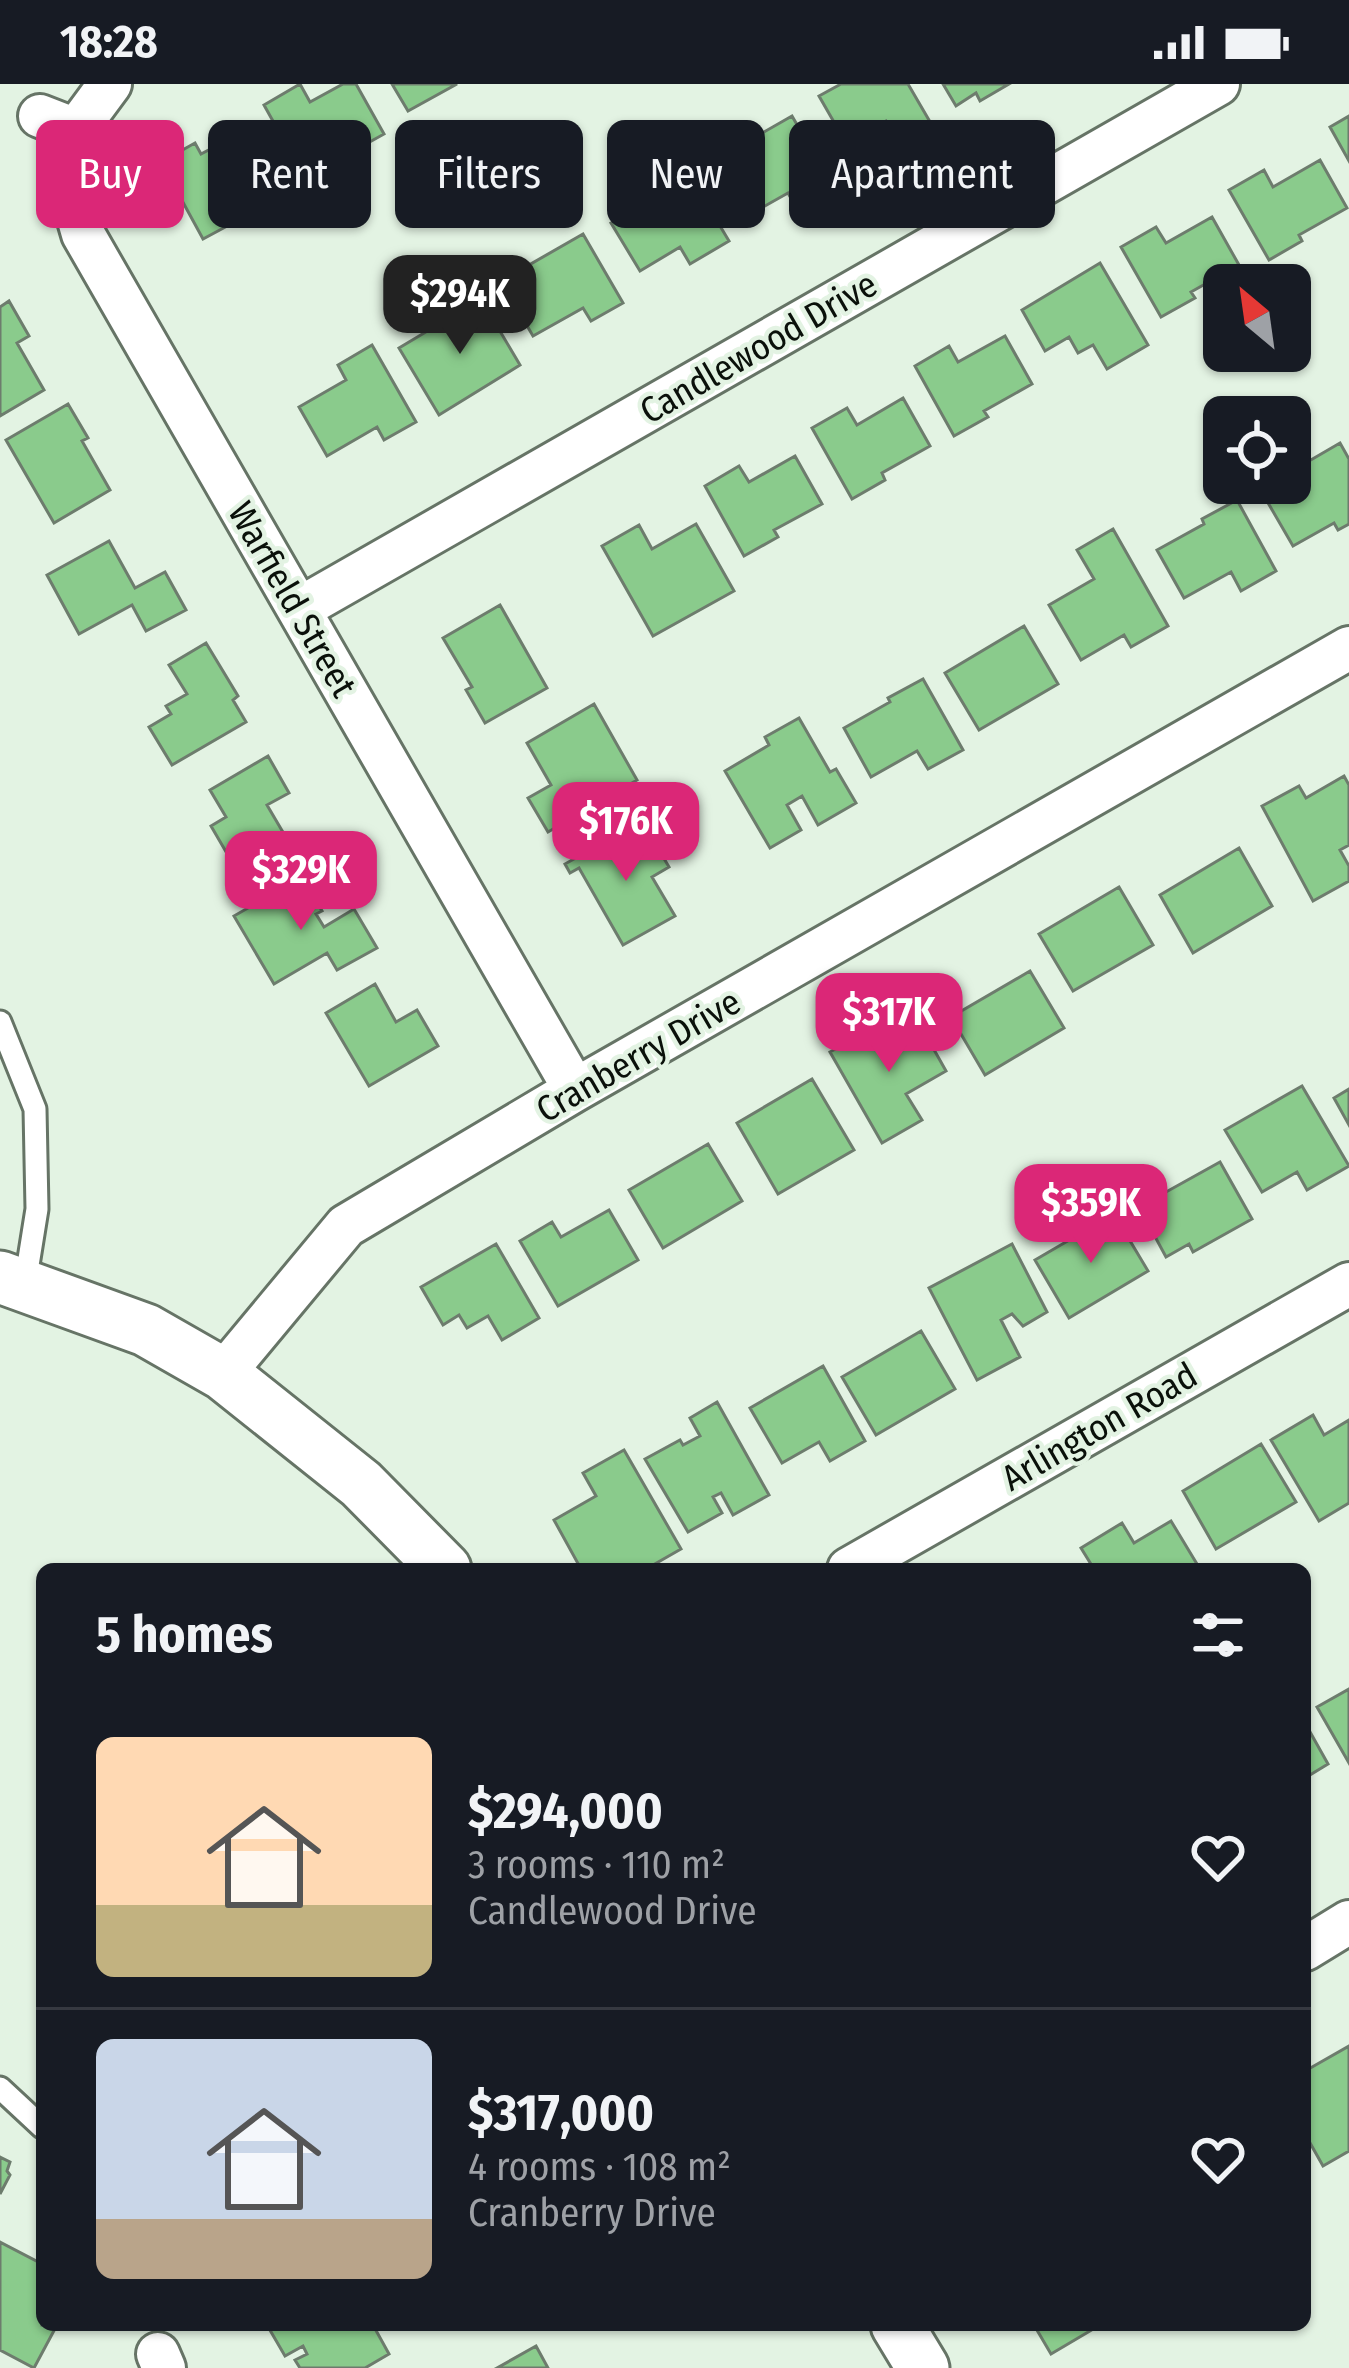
<!DOCTYPE html>
<meta charset="utf-8">
<style>
:root{--surface:#171b24;--page:#242831;--text:#f1f3f6;--muted:#9ea1a6;--line:#363941;--accent:#db2777}
body{margin:0;font-family:"Fira Sans Condensed",sans-serif;background:var(--page);color:var(--text);height:100vh;display:flex;flex-direction:column;font-size:45px;white-space:nowrap}
*{box-sizing:border-box;margin:0}
p{font-size:39px;color:var(--muted)}
.icon{flex:none;width:66px;height:66px;fill:none;stroke:currentColor;stroke-width:2;stroke-linecap:round;stroke-linejoin:round}
.map{position:relative;flex:1;overflow:hidden}
.side{position:absolute;left:36px;top:1479px;width:1275px;height:768px;display:flex;flex-direction:column;background:var(--surface);border-radius:18px;box-shadow:0 3px 9px #0004}
.side>*{flex:none}
.top-card{position:absolute;left:36px;top:36px;width:1278px;height:108px;display:flex;gap:24px}
.needle{width:78px;rotate:331deg}
.controls{position:absolute;left:1203px;top:180px;display:grid;gap:24px}
.controls a{display:grid;place-items:center;width:108px;height:108px;border-radius:18px;background:var(--surface);box-shadow:0 3px 9px #0004;font-size:60px}
.price{position:absolute;translate:-50% -102px;padding:0 27px;border-radius:24px;background:var(--accent);color:#fff;font-size:39px;line-height:78px;filter:drop-shadow(0 3px 6px #0008)}
.price::after{content:'';position:absolute;left:50%;top:72px;width:36px;height:27px;margin-left:-18px;background:inherit;clip-path:polygon(0 0,100% 0,50% 100%)}
.price.selected{background:#222;color:#fff}
ul{padding:0;list-style:none}
li{display:flex;align-items:center;gap:36px;height:300px;padding:0 60px}
li+li{border-top:3px solid var(--line)}
li span{display:grid;place-items:center;flex:none;width:336px;height:240px;border-radius:18px;color:#555}
li>.icon{margin-inline-start:auto}
span .icon{width:144px;height:144px;fill:#fffc;stroke-width:1}
li b{font-size:51px}
h2{display:flex;justify-content:space-between;align-items:center;height:144px;padding:0 60px;font-size:51px}
.tag{padding:0 42px;border-radius:18px;background:var(--surface);box-shadow:0 3px 9px #0004;font-size:42px;line-height:108px}
.tag.selected{background:var(--accent);color:#fff}
.status{display:flex;justify-content:space-between;align-items:center;height:84px;padding:0 60px;background:var(--surface);direction:ltr}
.status svg{height:33px;fill:currentColor}
.map>svg:first-child{display:block}
</style>
<div class="status"><b>18:28</b><svg viewBox="0 0 49 12"><path d="M0 12V9h3v3zM5 12V6h3v6zM10 12V3h3v9zM15 12V0h3v12zM26 1h20v11H26zM47 4h2v5h-2z"/></svg></div>
<div class="map">
<svg width="1349" height="2284" viewBox="0 0 1349 2284">
<rect width="100%" height="100%" fill="#e3f3e3"/>
<!-- building -->
<path fill="#8acb8c" stroke="#6d7c6d" stroke-width="3" d="M300,0L310,18L343,0H356L384,50L341,74L353,96L317,116L264,21Z
M392,0H457L408,27Z
M841,0H908L933,43L900,62L886,37L846,59L819,12Z
M943,0H1009L980,17L976,9L956,22Z
M792,32L833,103L796,123L788,109L740,136L708,80Z
M1349,32V77L1330,43Z
M250,44L276,92L234,114L244,133L203,155L161,78L195,59L201,70Z
M1320,76L1347,124L1299,151L1302,157L1269,176L1229,106L1264,86L1273,103Z
M690,92L729,157L690,180L680,163L640,187L611,139Z
M1212,133L1239,181L1191,208L1195,214L1161,233L1121,163L1156,143L1166,159Z
M583,150L623,219L591,237L583,224L533,252L501,197Z
M1100,179L1148,261L1107,285L1093,261L1078,269L1069,253L1045,267L1022,226Z
M481,215L520,281L439,331L399,264Z
M9,217L29,252L17,259L44,306L0,332V223Z
M1005,252L1032,300L984,327L988,333L954,352L915,282L949,262L958,278Z
M372,261L416,338L384,356L377,343L327,372L299,323L346,296L338,281Z
M903,314L930,362L882,389L885,396L852,415L812,344L847,324L857,341Z
M68,320L88,354L82,357L110,406L54,439L6,356Z
M1340,359L1349,375V440L1338,446L1334,439L1293,462L1260,405L1270,399H1290V388Z
M795,372L822,420L774,446L778,453L744,472L705,402L739,382L749,398Z
M1237,416L1276,487L1241,507L1231,488L1184,514L1157,466L1204,440L1202,435Z
M696,440L734,507L653,552L602,462L639,441L652,465Z
M1113,445L1168,542L1131,563L1124,551L1081,576L1049,521L1094,495L1077,466Z
M109,457L135,504L165,488L186,526L146,547L132,521L79,550L47,491Z
M500,521L547,604L485,639L466,606L472,603L443,554Z
M1024,542L1058,600L979,646L945,589Z
M206,559L238,612L233,616L246,638L172,681L149,643L171,630L166,622L187,610L169,581Z
M923,595L963,666L928,685L917,667L871,693L844,644L890,618L888,614Z
M594,620L637,696L548,748L528,714L551,701L527,659Z
M799,634L830,688L836,685L856,719L818,741L802,712L787,721L801,746L770,764L725,687L769,661L765,653Z
M268,672L289,709L267,721L294,767L243,797L211,742L226,733L210,706Z
M1344,692L1349,701V761L1340,766L1349,782V797L1313,817L1262,722L1299,702L1306,714Z
M627,745L635,759L650,751L669,783L652,793L675,832L623,861L579,784L570,789L565,780Z
M1239,764L1272,822L1193,869L1160,811Z
M302,793L322,827L316,830L324,843L354,825L377,864L337,886L327,869L274,900L234,832Z
M1119,803L1153,861L1073,907L1039,850Z
M1030,887L1064,944L985,991L951,933Z
M375,900L396,938L417,926L438,962L369,1002L326,929Z
M915,932L946,987L906,1010L922,1036L882,1059L830,968L866,948L871,958Z
M812,995L854,1066L778,1110L737,1039Z
M1302,1002L1349,1082L1307,1106L1297,1088L1262,1108L1225,1046Z
M1349,1005V1041L1334,1014Z
M708,1060L742,1117L663,1164L629,1106Z
M1220,1078L1252,1135L1193,1168L1189,1160L1166,1173L1139,1123Z
M609,1126L638,1176L558,1222L520,1157L552,1138L561,1153Z
M1114,1130L1148,1187L1069,1234L1035,1176Z
M496,1160L539,1234L502,1256L488,1232L467,1244L459,1231L443,1241L421,1203Z
M1012,1160L1047,1228L1023,1242L1012,1230L1001,1236L1020,1273L977,1296L929,1204Z
M921,1247L955,1305L876,1351L842,1293Z
M823,1282L865,1357L830,1377L819,1358L782,1379L750,1324Z
M717,1318L769,1411L733,1431L721,1409L713,1413L722,1429L688,1448L645,1375L680,1356L683,1361L700,1352L690,1334Z
M1313,1331L1324,1351L1349,1336V1419L1319,1437L1271,1356Z
M1261,1360L1296,1418L1216,1465L1183,1407Z
M624,1366L681,1465L646,1485H614L613,1483L581,1485L554,1436L596,1412L583,1389Z
M1171,1437L1200,1485H1094L1081,1464L1122,1439L1134,1459Z
M1349,1605V1679L1317,1623Z
M1305,1639L1328,1680L1305,1694Z
M1349,1962V2067L1323,2082L1305,2050V1987Z
M0,2073L10,2078L7,2087L10,2091L0,2110Z
M0,2158L42,2180V2241H57L34,2284L0,2266Z
M267,2241H373L389,2270L365,2284H300L295,2276L307,2270L303,2262L285,2272Z
M1034,2241H1100L1051,2270Z
M536,2262L548,2284H497Z"/>
<g fill="none" stroke-linecap="round" stroke-linejoin="round">
<!-- service casing -->
<g stroke="#667466" stroke-width="27">
<path id="service" d="M0,938L35,1025L37,1125L25,1200
M0,2004L42,2043"/>
</g>
<!-- minor casing -->
<g stroke="#667466" stroke-width="48">
<path id="minor" d="M40,32L76,46L72,112L83,150L575,1006
M76,46L110,0
M299,525L1218,0
M223,1290L346,1142L575,1006L1349,564
M849,1485L1349,1200
M1305,1865L1349,1838
M158,2270L164,2284"/>
</g>
<!-- tertiary casing -->
<g stroke="#667466" stroke-width="57">
<path id="tertiary" d="M0,1193L146,1246L223,1290L361,1400L445,1485
M897,2241L923,2284"/>
</g>
<!-- service -->
<use href="#service" stroke="#fff" stroke-width="21"/>
<!-- minor -->
<use href="#minor" stroke="#fff" stroke-width="42"/>
<!-- tertiary -->
<use href="#tertiary" stroke="#fff" stroke-width="51"/>
</g>
<g text-anchor="middle" stroke-width="9" stroke-linejoin="round" paint-order="stroke">
<!-- street labels -->
<g font-size="36" fill="#0a100a" stroke="#e3f3e3">
<text transform="translate(758 263) rotate(-30)" y="13">Candlewood Drive</text>
<text transform="translate(293 515) rotate(60)" y="13">Warfield Street</text>
<text transform="translate(638 971) rotate(-30)" y="13">Cranberry Drive</text>
<text transform="translate(1099 1342) rotate(-30)" y="13">Arlington Road</text>
</g>
</g>
</svg>
<div class="controls">
<a><svg class="needle" viewBox="-14 -14 28 28"><path d="M0-13l5 13h-10z" fill="#e53935"/><path d="M0 13l5-13h-10z" fill="#9ea1a6"/></svg></a>
<a><svg class="icon" aria-label="locate" viewBox="0 0 24 24"><circle cx="12" cy="12" r="6"/><path d="M12 2v4M12 18v4M2 12h4M18 12h4"/></svg></a>
</div>
<b class="price selected" style="left:460px;top:273px">$294K</b>
<b class="price" style="left:626px;top:800px">$176K</b>
<b class="price" style="left:301px;top:849px">$329K</b>
<b class="price" style="left:889px;top:991px">$317K</b>
<b class="price" style="left:1091px;top:1182px">$359K</b>
<div class="top-card">
<a class="tag selected">Buy</a>
<a class="tag">Rent</a>
<a class="tag">Filters</a>
<a class="tag">New</a>
<a class="tag">Apartment</a>
</div>
<section class="side">
<h2>5 homes<svg class="icon" aria-label="filters" viewBox="0 0 24 24"><path d="M4 7h16M4 17h16"/><circle cx="9" cy="7" r="2"/><circle cx="15" cy="17" r="2"/></svg></h2>
<ul>
<li><span style="background:linear-gradient(#ffd9b3 70%,#c2b280 0)"><svg class="icon" aria-label="home" viewBox="0 0 24 24"><path d="M3 11l9-7 9 7M6 9v11h12V9"/></svg></span><div><b>$294,000</b><p>3 rooms · 110 m²</p><p>Candlewood Drive</p></div><svg class="icon" aria-label="heart" viewBox="0 0 24 24"><path d="M12 20l-8-8c-3-5 5-10 8-4 3-6 11-1 8 4z"/></svg></li>
<li><span style="background:linear-gradient(#c9d6e8 75%,#b9a48a 0)"><svg class="icon" aria-label="home" viewBox="0 0 24 24"><path d="M3 11l9-7 9 7M6 9v11h12V9"/></svg></span><div><b>$317,000</b><p>4 rooms · 108 m²</p><p>Cranberry Drive</p></div><svg class="icon" aria-label="heart" viewBox="0 0 24 24"><path d="M12 20l-8-8c-3-5 5-10 8-4 3-6 11-1 8 4z"/></svg></li>
</ul>
</section>
</div>
